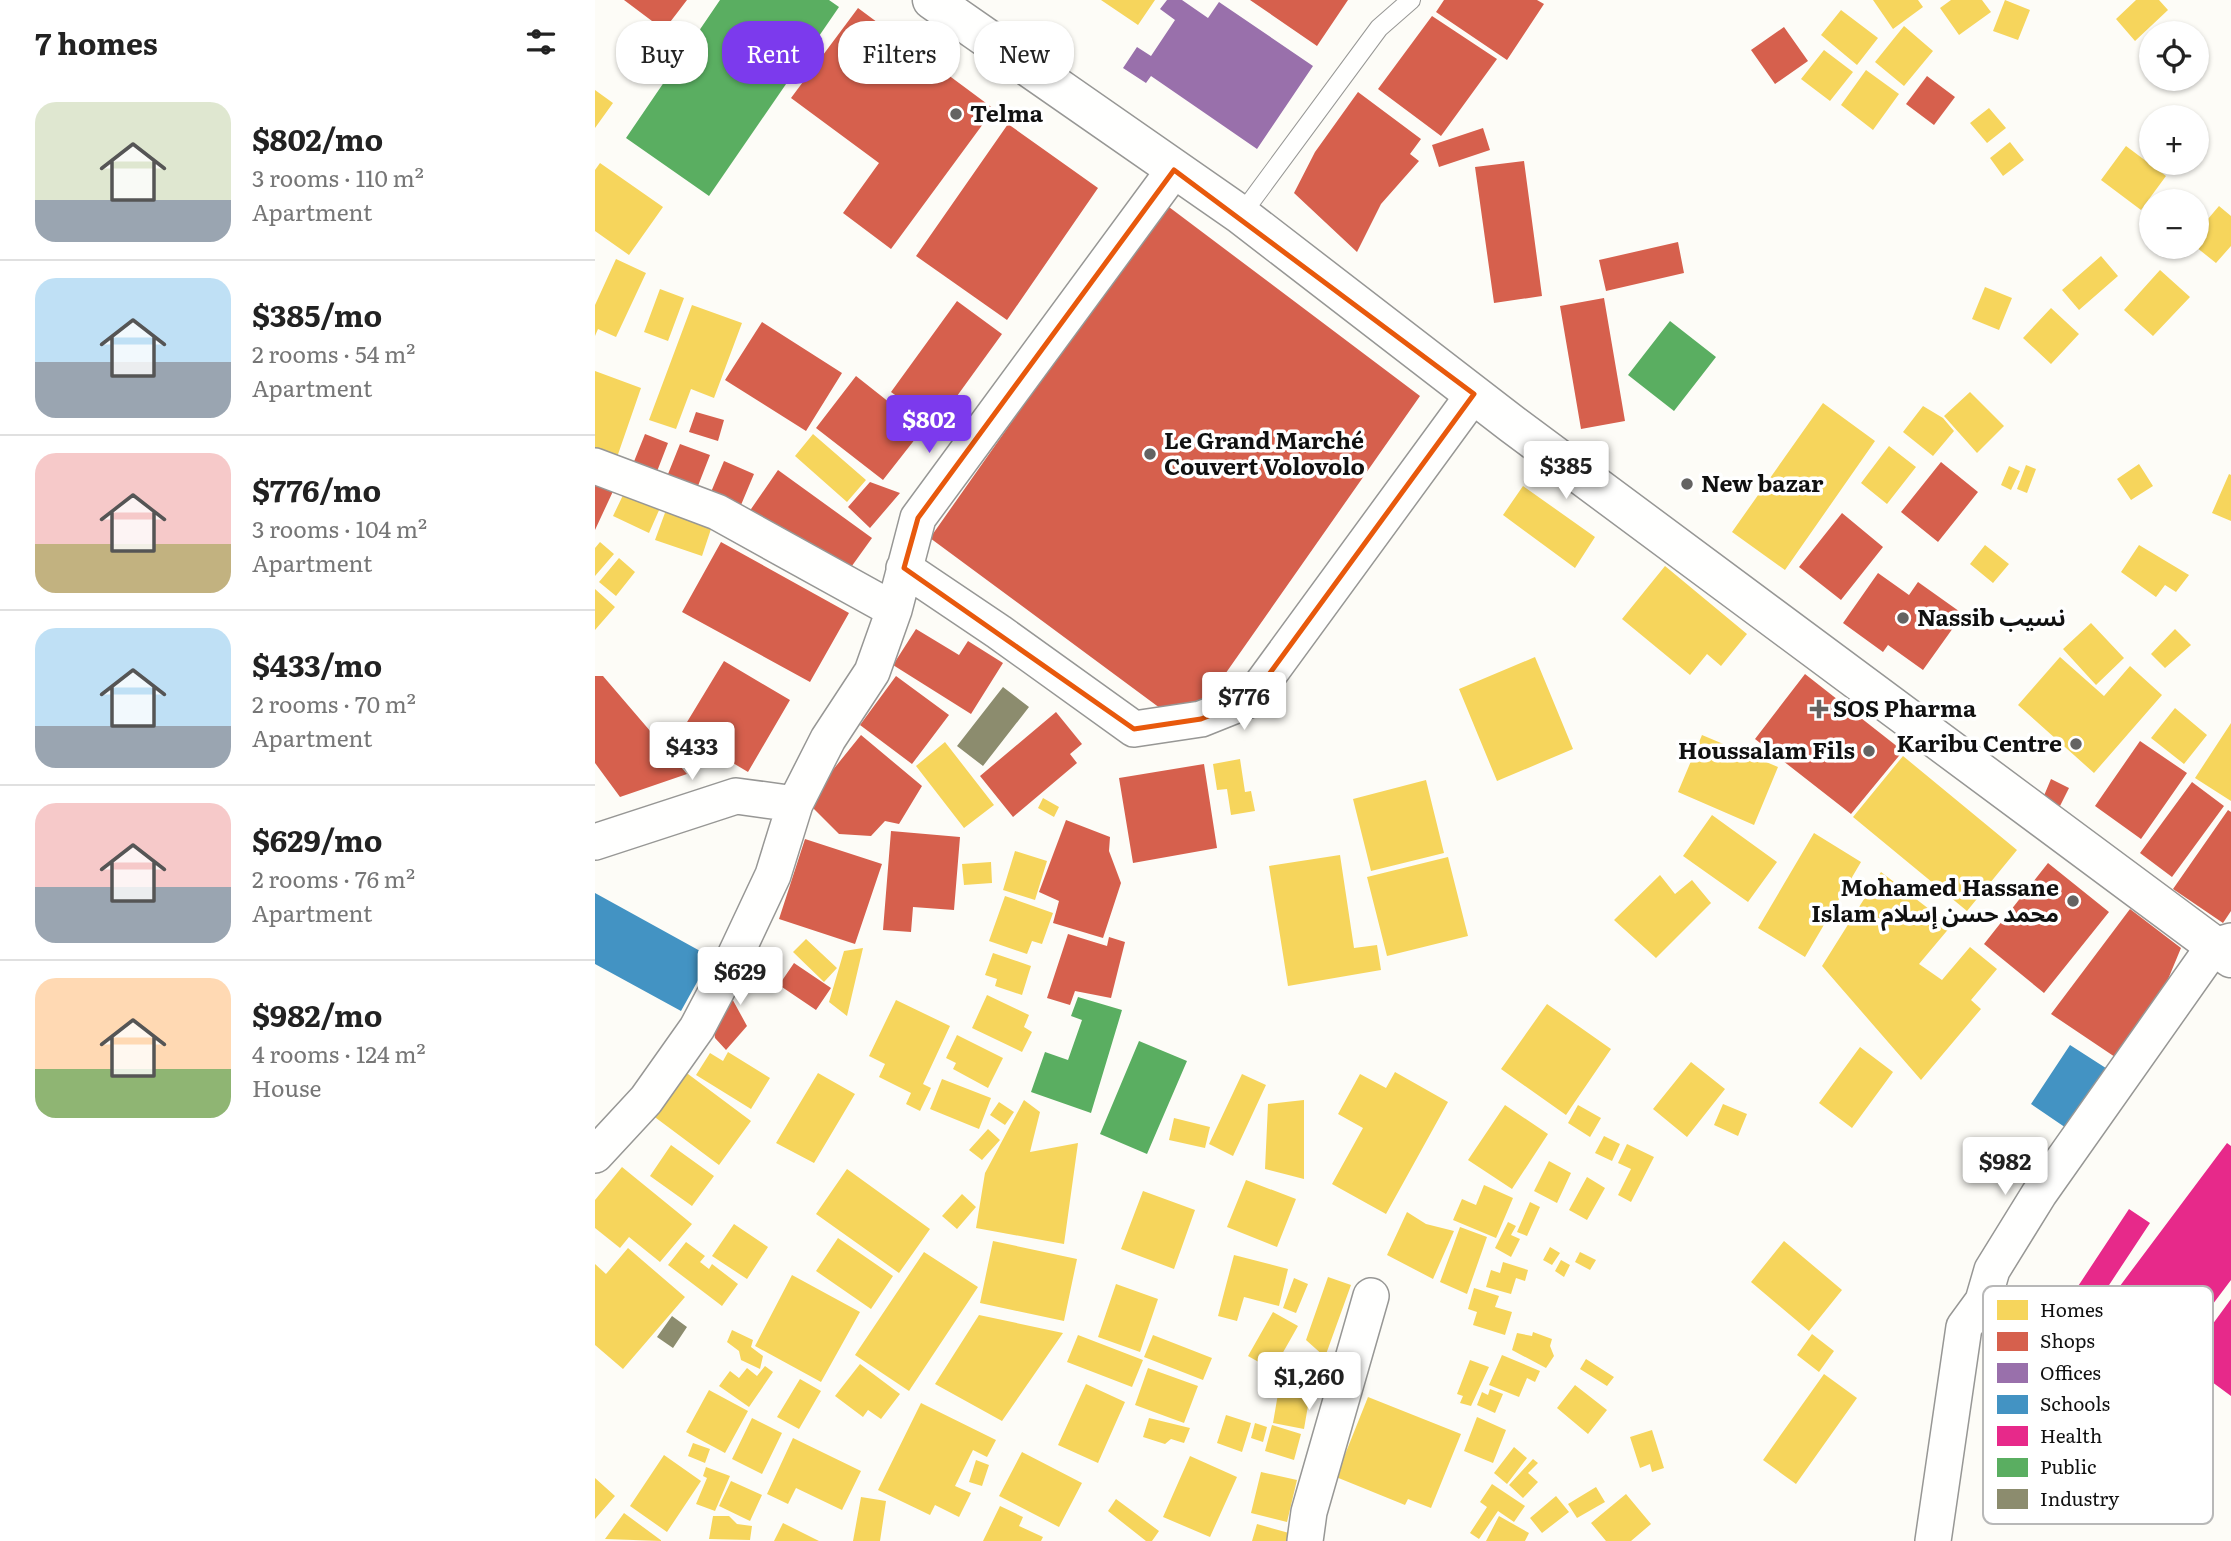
<!DOCTYPE html>
<meta charset="utf-8">
<style>
:root{--surface:#fff;--page:#f2f2f2;--text:#222;--muted:#767676;--line:#e0e0e0;--accent:#7c3aed}
body{margin:0;font-family:Literata,"Noto Sans Arabic",serif;background:var(--page);color:var(--text);height:100vh;display:flex;flex-direction:column;font-size:26px;white-space:nowrap}
*{box-sizing:border-box;margin:0}
p{font-size:23px;color:var(--muted)}
.icon{flex:none;width:38px;height:38px;fill:none;stroke:currentColor;stroke-width:2;stroke-linecap:round;stroke-linejoin:round}
.map{position:relative;flex:1;overflow:hidden}
.drawer{display:flex;flex-direction:column;background:var(--surface);width:595px}
.drawer>*{flex:none}
.banner{position:absolute;left:21px;top:21px;width:665px;height:63px;display:flex;gap:14px}
.controls{position:absolute;left:1544px;top:21px;display:grid;gap:14px}
.controls a{display:grid;place-items:center;width:70px;height:70px;border-radius:50%;background:var(--surface);box-shadow:0 2px 5px #0004;font-size:35px}
.price{position:absolute;translate:-50% -60px;padding:0 16px;border-radius:7px;background:#fff;color:#222;font-size:23px;line-height:46px;filter:drop-shadow(0 2px 4px #0008)}
.price::after{content:'';position:absolute;left:50%;top:42px;width:21px;height:16px;margin-left:-10px;background:inherit;clip-path:polygon(0 0,100% 0,50% 100%)}
.price.current{background:var(--accent);color:#fff}
ul{padding:0;list-style:none}
li{display:flex;align-items:center;gap:21px;height:175px;padding:0 35px}
li+li{border-top:2px solid var(--line)}
li span{display:grid;place-items:center;flex:none;width:196px;height:140px;border-radius:21px;color:#555}
li>.icon{margin-inline-start:auto}
span .icon{width:84px;height:84px;fill:#fffc;stroke-width:1}
li b{font-size:30px}
h2{display:flex;justify-content:space-between;align-items:center;height:84px;padding:0 35px;font-size:30px}
.pill{padding:0 24px;border-radius:28px;background:var(--surface);box-shadow:0 2px 5px #0004;font-size:24px;line-height:63px}
.pill.current{background:var(--accent);color:#fff}
main{display:flex;flex:1;min-height:0}
.map>svg:first-child{display:block}
</style>
<main>
<section class="drawer">
<h2>7 homes<svg class="icon" aria-label="filters" viewBox="0 0 24 24"><path d="M4 7h16M4 17h16"/><circle cx="9" cy="7" r="2"/><circle cx="15" cy="17" r="2"/></svg></h2>
<ul>
<li><span style="background:linear-gradient(#dfe7d0 70%,#9aa5b1 0)"><svg class="icon" aria-label="home" viewBox="0 0 24 24"><path d="M3 11l9-7 9 7M6 9v11h12V9"/></svg></span><div><b>$802/mo</b><p>3 rooms · 110 m²</p><p>Apartment</p></div></li>
<li><span style="background:linear-gradient(#bfe0f5 60%,#9aa5b1 0)"><svg class="icon" aria-label="home" viewBox="0 0 24 24"><path d="M3 11l9-7 9 7M6 9v11h12V9"/></svg></span><div><b>$385/mo</b><p>2 rooms · 54 m²</p><p>Apartment</p></div></li>
<li><span style="background:linear-gradient(#f6c9c9 65%,#c2b280 0)"><svg class="icon" aria-label="home" viewBox="0 0 24 24"><path d="M3 11l9-7 9 7M6 9v11h12V9"/></svg></span><div><b>$776/mo</b><p>3 rooms · 104 m²</p><p>Apartment</p></div></li>
<li><span style="background:linear-gradient(#bfe0f5 70%,#9aa5b1 0)"><svg class="icon" aria-label="home" viewBox="0 0 24 24"><path d="M3 11l9-7 9 7M6 9v11h12V9"/></svg></span><div><b>$433/mo</b><p>2 rooms · 70 m²</p><p>Apartment</p></div></li>
<li><span style="background:linear-gradient(#f6c9c9 60%,#9aa5b1 0)"><svg class="icon" aria-label="home" viewBox="0 0 24 24"><path d="M3 11l9-7 9 7M6 9v11h12V9"/></svg></span><div><b>$629/mo</b><p>2 rooms · 76 m²</p><p>Apartment</p></div></li>
<li><span style="background:linear-gradient(#ffd9b3 65%,#8fb573 0)"><svg class="icon" aria-label="home" viewBox="0 0 24 24"><path d="M3 11l9-7 9 7M6 9v11h12V9"/></svg></span><div><b>$982/mo</b><p>4 rooms · 124 m²</p><p>House</p></div></li>
</ul>
</section>
<div class="map">
<svg width="1636" height="1541" viewBox="0 0 1636 1541">
<rect width="100%" height="100%" fill="#fdfcf7"/>
<!-- homes -->
<path fill="#f6d55c" d="M506,0H560L543,25Z
M1278,0H1323L1328,7L1298,29Z
M1356,0H1387L1396,12L1364,35L1345,8Z
M1410,0L1435,10L1423,40L1398,31Z
M1541,0H1564L1573,10L1540,41L1521,19Z
M1246,10L1283,38L1262,65L1226,35Z
M1309,26L1338,51L1309,86L1280,62Z
M1229,50L1258,72L1235,101L1206,79Z
M1271,70L1304,94L1278,130L1246,105Z
M0,90L18,103L0,128Z
M1394,108L1411,128L1392,143L1375,123Z
M1415,142L1429,160L1408,176L1395,158Z
M1531,146L1571,176L1546,210L1506,180Z
M5,163L68,207L34,255L0,231V170Z
M1624,206L1636,216V246L1621,263L1601,247V233Z
M1506,256L1523,276L1484,310L1467,290Z
M21,259L51,273L21,337L3,329L0,336V305Z
M1565,270L1595,297L1558,336L1529,310Z
M1390,287L1417,298L1404,330L1377,319Z
M65,289L89,298L73,341L49,332Z
M97,305L147,323L119,398L96,389L81,429L54,420Z
M1456,308L1484,334L1456,364L1428,338Z
M0,371L46,388L20,463L0,456Z
M1375,392L1409,426L1382,453L1349,416Z
M1228,403L1280,441L1190,570L1137,532Z
M1328,406L1348,418L1359,431L1338,456L1308,432Z
M218,434L271,480L252,502L200,456Z
M1294,446L1321,467L1292,504L1266,483Z
M1544,464L1558,486L1536,500L1522,479Z
M1431,465L1441,469L1432,493L1422,489Z
M1414,466L1425,471L1416,490L1406,485Z
M1634,474L1636,475V521L1617,513Z
M928,486L1000,537L980,568L908,515Z
M30,491L65,508L54,533L18,516Z
M71,510L117,526L107,556L60,540Z
M5,542L19,554L0,576V548Z
M1390,545L1414,564L1398,583L1375,564Z
M1544,545L1594,575L1581,592L1570,585L1561,597L1526,572Z
M24,558L40,572L21,596L4,582Z
M1070,566L1152,634L1126,666L1112,654L1095,675L1027,619Z
M0,589L20,607L0,630Z
M1496,623L1529,658L1501,685L1468,649Z
M1580,629L1596,645L1570,668L1556,654Z
M940,657L978,749L902,781L864,689Z
M1465,657L1509,696L1535,666L1567,695L1499,773L1423,705Z
M1580,708L1612,735L1589,764L1556,738Z
M1636,723V801L1600,778Z
M1107,735L1183,767L1159,825L1083,792Z
M350,742L399,805L369,828L321,766Z
M1308,756L1422,850L1372,911L1258,817Z
M645,759L650,792L656,791L660,811L636,815L632,789L622,790L618,764Z
M831,780L849,853L776,871L758,799Z
M448,798L464,807L459,817L443,808Z
M1117,815L1182,862L1153,902L1088,856Z
M1219,833L1266,862L1210,957L1163,928Z
M420,851L452,861L440,900L408,890Z
M745,855L759,948L782,945L786,970L693,986L674,866Z
M853,857L873,936L792,956L772,877Z
M396,862L397,883L369,885L367,864Z
M1286,872L1356,926L1324,964L1347,980L1375,947L1402,969L1376,1000L1386,1009L1326,1080L1227,966Z
M1065,875L1080,894L1097,880L1116,903L1061,958L1019,920Z
M410,896L458,913L447,944L437,941L432,954L394,941Z
M211,939L242,968L229,982L198,952Z
M268,948L252,1016L234,1002L249,951Z
M398,953L436,966L427,995L400,986L402,979L390,975Z
M392,995L434,1015L429,1027L437,1032L427,1052L377,1028Z
M301,1000L355,1026L328,1084L336,1088L325,1111L311,1104L316,1093L284,1077L290,1064L274,1056Z
M952,1004L1016,1049L971,1115L906,1069Z
M362,1035L408,1058L393,1088L358,1069L361,1063L351,1058Z
M1265,1047L1298,1072L1257,1128L1224,1103Z
M133,1052L175,1078L156,1109L101,1075L115,1053L128,1061Z
M1096,1062L1130,1089L1092,1137L1058,1109Z
M89,1071L156,1121L124,1165L57,1115Z
M800,1072L853,1102L791,1214L737,1184L768,1128L743,1114L765,1074L791,1088Z
M223,1073L260,1094L219,1163L181,1143Z
M647,1074L671,1085L638,1156L614,1144Z
M347,1079L396,1098L384,1129L335,1109Z
M429,1100L445,1112L435,1152L483,1143L469,1244L381,1228L390,1173Z
M709,1100V1179L670,1169L673,1104Z
M404,1102L419,1112L410,1125L395,1115Z
M1128,1104L1152,1114L1143,1136L1119,1125Z
M910,1105L953,1134L917,1189L873,1160Z
M983,1105L1006,1118L995,1137L973,1123Z
M579,1118L615,1127L610,1148L574,1140Z
M393,1129L405,1140L387,1160L374,1150Z
M1009,1136L1025,1144L1017,1161L1000,1153Z
M1032,1144L1059,1157L1036,1202L1023,1195L1036,1169L1023,1163Z
M76,1145L119,1176L97,1206L55,1176Z
M954,1161L976,1173L962,1203L939,1191Z
M27,1167L97,1224L65,1262L34,1237L25,1248L0,1228V1200Z
M252,1169L335,1229L304,1273L221,1214Z
M992,1177L1010,1188L992,1220L974,1210Z
M651,1180L701,1199L682,1247L632,1227Z
M889,1185L918,1198L901,1238L858,1220L867,1199L881,1205Z
M548,1191L600,1210L579,1269L526,1249Z
M367,1194L381,1207L362,1229L347,1216Z
M935,1202L945,1207L932,1236L922,1232Z
M812,1212L831,1224L859,1231L838,1279L792,1255Z
M913,1222L921,1226L916,1235L925,1239L916,1257L900,1248Z
M139,1224L173,1247L152,1279L117,1256Z
M865,1227L892,1237L872,1294L845,1282Z
M243,1238L298,1276L276,1309L221,1271Z
M398,1241L482,1259L469,1321L385,1303Z
M1189,1241L1247,1290L1214,1331L1156,1282Z
M91,1242L110,1256L105,1262L114,1269L117,1264L143,1284L127,1306L73,1265Z
M955,1247L965,1253L957,1265L948,1260Z
M33,1248L90,1297L28,1369L0,1345V1264L11,1274Z
M329,1252L383,1287L314,1391L260,1355Z
M985,1252L1001,1260L995,1270L980,1262Z
M639,1255L693,1269L684,1306L649,1297L642,1321L623,1316Z
M966,1260L975,1265L969,1277L960,1271Z
M908,1262L933,1270L930,1281L921,1278L916,1294L891,1287L896,1270L905,1273Z
M197,1275L265,1312L226,1382L160,1346Z
M733,1277L756,1285L730,1357L711,1340Z
M699,1278L713,1284L701,1313L688,1308Z
M521,1284L563,1299L545,1352L503,1337Z
M879,1288L904,1296L900,1307L917,1312L910,1335L878,1325L882,1312L873,1309Z
M678,1312L703,1326L678,1370L653,1356Z
M384,1315L468,1333L407,1421L340,1384Z
M137,1330L158,1340L156,1347L168,1356L165,1369L146,1360L144,1351L132,1342Z
M938,1332L957,1339L955,1346L959,1356L951,1368L917,1350L922,1333L937,1336Z
M1217,1334L1239,1351L1224,1372L1202,1355Z
M483,1335L548,1360L537,1387L472,1362Z
M558,1335L617,1358L608,1380L549,1357Z
M907,1355L945,1371L940,1382L932,1378L924,1397L894,1385Z
M991,1359L1019,1377L1012,1386L985,1369Z
M875,1360L894,1367L876,1406L865,1403L868,1396L862,1394Z
M265,1364L305,1394L286,1419L273,1410L268,1417L240,1396Z
M170,1366L178,1372L154,1407L124,1386L135,1371L144,1378L152,1368L162,1376Z
M553,1368L603,1386L589,1423L540,1405Z
M1229,1374L1262,1398L1201,1484L1168,1460Z
M205,1379L226,1391L204,1429L182,1417Z
M685,1382L716,1388L709,1429L678,1423Z
M491,1384L530,1402L503,1463L463,1445Z
M980,1385L1012,1410L993,1434L962,1408Z
M895,1389L908,1394L900,1413L882,1405L887,1392L893,1395Z
M114,1390L153,1411L130,1453L91,1432Z
M773,1397L866,1434L836,1508L813,1499L810,1505L741,1477Z
M326,1403L401,1440L392,1457L378,1450L360,1486L376,1493L364,1517L340,1505L335,1515L283,1490Z
M631,1415L656,1423L647,1452L622,1443Z
M882,1417L911,1430L898,1463L869,1451Z
M157,1418L187,1433L167,1474L137,1459Z
M554,1418L595,1428L589,1443L576,1439L570,1444L548,1437Z
M660,1423L672,1427L668,1442L656,1438Z
M677,1425L706,1434L699,1460L670,1451Z
M1057,1430L1069,1468L1057,1472L1055,1464L1045,1468L1035,1437Z
M198,1438L266,1471L247,1510L201,1488L193,1504L172,1494Z
M98,1443L115,1449L110,1463L93,1456Z
M919,1447L932,1458L912,1484L899,1473Z
M427,1452L487,1483L464,1527L404,1496Z
M69,1455L106,1481L72,1532L35,1506Z
M595,1456L642,1477L615,1537L568,1517Z
M938,1459L943,1463L933,1473L943,1482L928,1498L914,1485Z
M381,1460L394,1465L387,1486L374,1482Z
M111,1467L135,1476L120,1511L101,1504L112,1478L108,1476Z
M666,1472L702,1480L692,1522L656,1513Z
M0,1478L20,1496L0,1519Z
M136,1481L167,1495L155,1521L124,1506Z
M897,1484L930,1506L919,1522L903,1511L884,1539L875,1533L892,1507L885,1502Z
M1001,1487L1010,1502L982,1518L973,1504Z
M1031,1494L1056,1524L1036,1541H1011L996,1523Z
M961,1496L974,1512L947,1533L935,1518Z
M266,1497L291,1501L285,1541H258Z
M521,1499L564,1531L557,1541H551L513,1511Z
M405,1506L428,1517L424,1526L448,1537L446,1541H388Z
M29,1513L67,1541L10,1539Z
M118,1516H134L142,1524L157,1526L155,1540L114,1539Z
M904,1516L934,1533L930,1541H891Z
M188,1523L224,1541H179Z
M662,1524L694,1533L692,1541H657Z"/>
<!-- shops -->
<path fill="#d6604d" d="M29,0H92L69,30Z
M655,0H753L722,46Z
M849,0H942L949,4L912,60L841,12Z
M263,8L399,109L296,249L248,213L284,163L196,98Z
M837,16L902,59L846,136L783,89Z
M1189,27L1213,61L1180,84L1156,50Z
M1332,76L1360,97L1339,125L1311,104Z
M763,92L826,139L815,154L824,161L786,204L762,252L699,193L720,152Z
M413,124L503,188L412,320L321,256Z
M888,128L895,150L844,167L837,145Z
M929,161L947,296L899,303L880,167Z
M570,204L825,396L607,707L573,714L335,538Z
M1083,242L1089,273L1011,291L1004,260Z
M1009,298L1030,421L986,429L965,306Z
M362,301L407,334L341,425L296,392Z
M167,322L247,373L211,431L130,380Z
M261,376L328,429L288,480L221,428Z
M101,412L129,420L123,441L94,432Z
M50,434L73,443L61,474L38,464Z
M85,444L115,455L101,491L71,479Z
M129,461L159,474L146,505L116,492Z
M1346,462L1383,492L1343,542L1306,512Z
M183,470L277,538L254,570L154,512Z
M0,477L20,487L0,530Z
M275,482L305,493L275,528L253,507Z
M1247,513L1288,547L1246,600L1204,567Z
M126,542L254,613L215,682L87,612Z
M1283,573L1314,595L1323,582L1368,614L1328,670L1293,645L1288,652L1248,623Z
M321,629L364,655L373,641L408,663L376,714L298,665Z
M129,661L195,700L153,772L86,732Z
M1210,674L1308,751L1256,814L1160,739Z
M0,676H8L92,774L25,797L0,763Z
M301,676L354,715L317,764L265,725Z
M461,712L487,744L475,754L482,763L418,817L385,776Z
M266,735L327,786L304,824L290,821L276,836L244,834L212,802Z
M1545,741L1592,773L1546,839L1500,806Z
M609,764L622,848L538,863L524,778Z
M1456,779L1474,788L1465,806L1448,798Z
M1597,782L1629,806L1577,877L1545,853Z
M1633,810L1636,812V911L1628,923L1578,889Z
M471,820L515,837L514,851L526,883L508,938L458,923L464,901L444,892Z
M296,831L365,837L359,910L318,907L316,932L288,930Z
M210,839L287,864L260,944L184,919Z
M1453,863L1514,912L1449,993L1389,944Z
M1535,909L1586,948L1564,1001L1523,1059L1456,1014Z
M473,934L512,946L514,937L530,942L516,998L480,991L475,1005L452,998Z
M199,963L236,988L221,1010L184,985Z
M134,993L152,1026L131,1050L120,1038L116,1015Z"/>
<!-- offices -->
<path fill="#9970ab" d="M572,0H587L613,18L624,2L718,66L662,149L556,76L551,83L528,68L542,47L556,56L580,20L565,9Z"/>
<!-- schools -->
<path fill="#4393c3" d="M0,893L116,957L86,1011L0,964Z
M1475,1045L1517,1072L1477,1132L1436,1104Z"/>
<!-- health -->
<path fill="#e7298a" d="M1632,1143L1636,1146V1280L1572,1365L1504,1314Z
M1534,1209L1555,1223L1489,1323L1468,1309Z
M1636,1299V1396L1590,1362Z"/>
<!-- public -->
<path fill="#5aae61" d="M125,0H234L244,7L114,196L31,138Z
M1075,321L1121,357L1079,411L1033,375Z
M483,997L527,1010L496,1113L436,1092L450,1052L473,1060L487,1020L476,1016Z
M544,1041L592,1061L552,1154L505,1134Z"/>
<!-- industry -->
<path fill="#8c8c6e" d="M408,687L434,707L388,766L362,746Z
M77,1316L92,1327L78,1348L62,1337Z"/>
<g fill="none" stroke-linecap="round" stroke-linejoin="round">
<!-- service casing -->
<g stroke="#979795" stroke-width="20">
<path id="service" d="M646,215L784,28L816,0"/>
</g>
<!-- minor casing -->
<g stroke="#979795" stroke-width="38">
<path id="minor" d="M0,466L122,512L299,610
M309,568L404,632L539,729L606,719L656,699L879,394
M0,842L141,796L200,804
M0,1155L51,1100L102,1028L139,958L178,875L200,804L233,739L277,672L299,610L323,518L579,170
M710,1541L714,1512L776,1296
M1338,1541L1369,1327L1388,1301L1397,1270L1444,1194L1619,946L1636,941"/>
</g>
<!-- tertiary casing -->
<g stroke="#979795" stroke-width="41">
<path id="tertiary" d="M337,0L646,215L917,424L1636,958"/>
</g>
<!-- service -->
<use href="#service" stroke="#fffffe" stroke-width="18"/>
<!-- minor -->
<use href="#minor" stroke="#fffffe" stroke-width="35"/>
<!-- tertiary -->
<use href="#tertiary" stroke="#fffffe" stroke-width="38"/>
</g>
<!-- marked area -->
<path fill="none" stroke="#e8590c" stroke-width="5" stroke-linejoin="round" d="M579,170L879,394L656,699L606,719L539,729L309,568L323,518Z"/>
<!-- markers -->
<g fill="#646362" stroke="#fff" stroke-width="2.5">
<circle cx="361" cy="114" r="7"/>
<circle cx="555" cy="454" r="7"/>
<circle cx="1092" cy="484" r="7"/>
<circle cx="1308" cy="618" r="7"/>
<path d="M1220.5 698.5h7v7h7v7h-7v7h-7v-7h-7v-7h7z"/>
<circle cx="1481" cy="744" r="7"/>
<circle cx="1274" cy="751" r="7"/>
<circle cx="1478" cy="901" r="7"/>
</g>
<g text-anchor="middle" stroke-width="7" stroke-linejoin="round" paint-order="stroke">
<!-- poi labels -->
<g font-size="23" font-weight="bold" fill="#111" stroke="#fff" text-anchor="start">
<text x="375" y="122">Telma</text>
<text x="569" y="449">Le Grand Marché<tspan x="569" dy="26">Couvert Volovolo</tspan></text>
<text x="1106" y="492">New bazar</text>
<text x="1322" y="626">Nassib نسيب</text>
<text x="1238" y="717">SOS Pharma</text>
<text x="1467" y="752" text-anchor="end">Karibu Centre</text>
<text x="1260" y="759" text-anchor="end">Houssalam Fils</text>
<text x="1464" y="896" text-anchor="end">Mohamed Hassane<tspan x="1464" dy="26">Islam محمد حسن إسلام</tspan></text>
</g>
</g>
<!-- legend -->
<rect x="1388" y="1286" width="230" height="238" rx="10" fill="#fff" stroke="#b8b8b8" stroke-width="2"/>
<rect x="1402" y="1300" width="31" height="20" fill="#f6d55c"/>
<rect x="1402" y="1332" width="31" height="19" fill="#d6604d"/>
<rect x="1402" y="1363" width="31" height="20" fill="#9970ab"/>
<rect x="1402" y="1395" width="31" height="19" fill="#4393c3"/>
<rect x="1402" y="1426" width="31" height="20" fill="#e7298a"/>
<rect x="1402" y="1458" width="31" height="19" fill="#5aae61"/>
<rect x="1402" y="1489" width="31" height="20" fill="#8c8c6e"/>
<g font-size="19" fill="#111">
<text x="1445" y="1317">Homes</text>
<text x="1445" y="1348">Shops</text>
<text x="1445" y="1380">Offices</text>
<text x="1445" y="1411">Schools</text>
<text x="1445" y="1443">Health</text>
<text x="1445" y="1474">Public</text>
<text x="1445" y="1506">Industry</text>
</g>
</svg>
<div class="controls">
<a><svg class="icon" aria-label="locate" viewBox="0 0 24 24"><circle cx="12" cy="12" r="6"/><path d="M12 2v4M12 18v4M2 12h4M18 12h4"/></svg></a>
<a>+</a>
<a>−</a>
</div>
<b class="price current" style="left:334px;top:455px">$802</b>
<b class="price" style="left:971px;top:501px">$385</b>
<b class="price" style="left:649px;top:732px">$776</b>
<b class="price" style="left:97px;top:782px">$433</b>
<b class="price" style="left:145px;top:1007px">$629</b>
<b class="price" style="left:1410px;top:1197px">$982</b>
<b class="price" style="left:714px;top:1412px">$1,260</b>
<div class="banner">
<a class="pill">Buy</a>
<a class="pill current">Rent</a>
<a class="pill">Filters</a>
<a class="pill">New</a>
</div>
</div>
</main>
